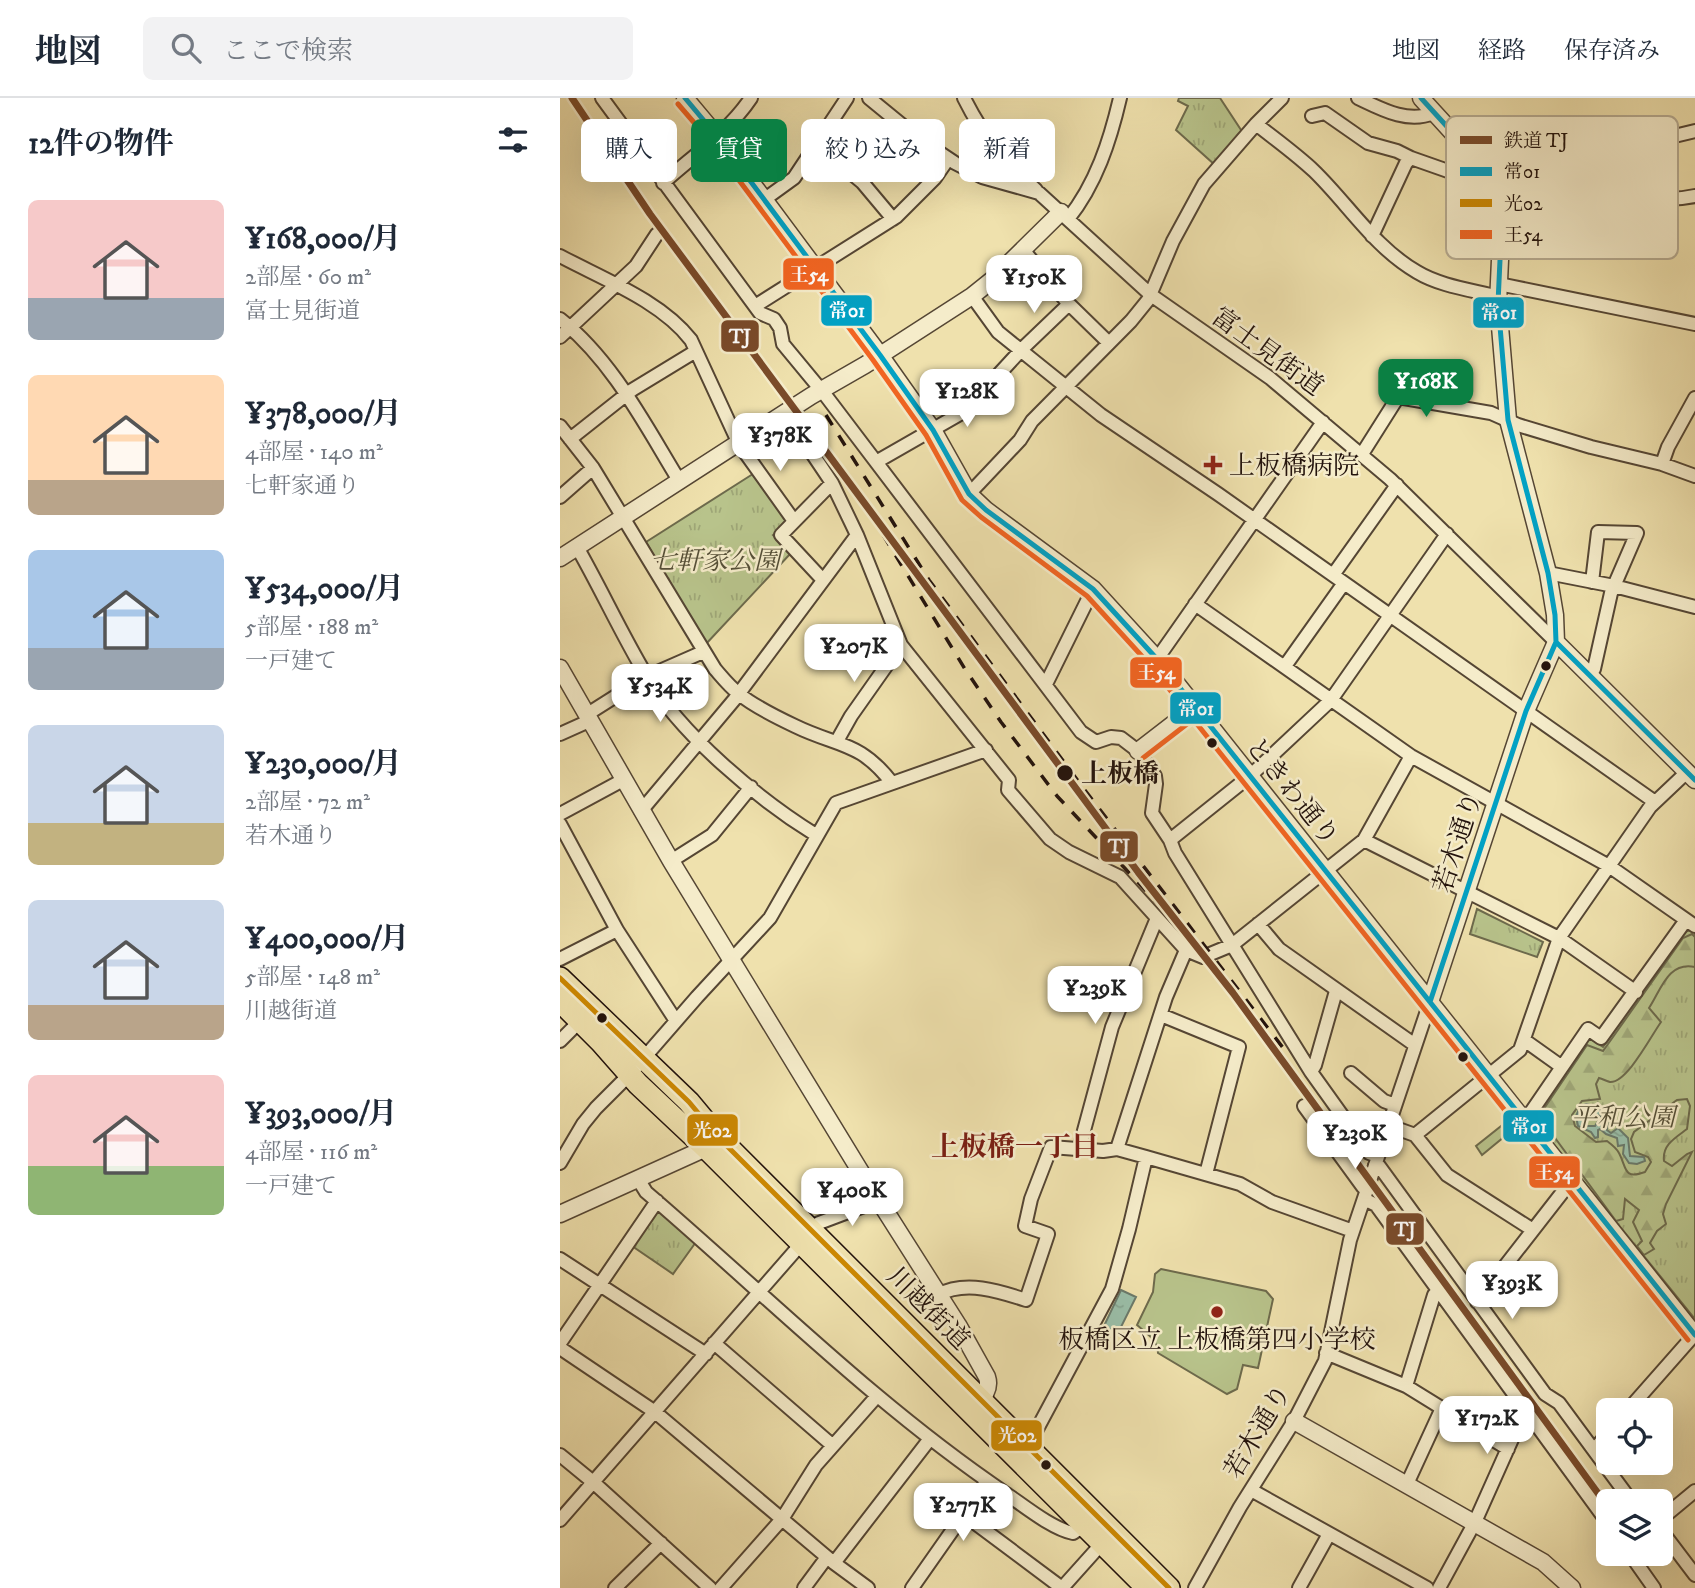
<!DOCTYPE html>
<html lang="ja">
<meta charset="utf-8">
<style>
:root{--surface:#fff;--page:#f2f2f3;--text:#1f2937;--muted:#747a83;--line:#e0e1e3;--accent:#0b8043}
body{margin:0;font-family:"IM FELL DW Pica","Noto Serif JP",serif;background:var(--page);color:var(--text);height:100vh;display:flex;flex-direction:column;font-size:26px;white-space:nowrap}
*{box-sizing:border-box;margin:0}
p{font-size:23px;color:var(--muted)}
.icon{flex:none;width:38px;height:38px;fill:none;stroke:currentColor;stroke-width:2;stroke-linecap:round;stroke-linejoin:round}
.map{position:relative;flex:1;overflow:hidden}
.sheet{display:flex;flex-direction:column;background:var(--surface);width:560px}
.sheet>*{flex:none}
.top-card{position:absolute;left:21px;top:21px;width:665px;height:63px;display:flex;gap:14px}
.buttons{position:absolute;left:1036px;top:1300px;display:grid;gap:14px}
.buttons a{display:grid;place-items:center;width:77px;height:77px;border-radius:10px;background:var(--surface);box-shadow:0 7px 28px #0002;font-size:35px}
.price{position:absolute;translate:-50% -60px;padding:0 16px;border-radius:14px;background:#fff;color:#222;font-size:23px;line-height:46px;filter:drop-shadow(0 2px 4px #0008)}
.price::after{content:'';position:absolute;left:50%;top:42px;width:21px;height:16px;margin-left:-10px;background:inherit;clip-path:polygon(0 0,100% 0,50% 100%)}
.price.on{background:var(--accent);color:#fff}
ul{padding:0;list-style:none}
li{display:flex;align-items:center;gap:21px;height:175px;padding:0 28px}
li span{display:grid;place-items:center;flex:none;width:196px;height:140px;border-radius:10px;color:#555}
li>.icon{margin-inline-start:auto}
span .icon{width:84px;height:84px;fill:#fffc;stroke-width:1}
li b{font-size:30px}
h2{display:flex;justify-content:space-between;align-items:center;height:84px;padding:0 28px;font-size:30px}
.pill{padding:0 24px;border-radius:10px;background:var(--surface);box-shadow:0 7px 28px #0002;font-size:24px;line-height:63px}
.pill.on{background:var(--accent);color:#fff}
header{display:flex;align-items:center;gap:42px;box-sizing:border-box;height:98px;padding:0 35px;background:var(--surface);border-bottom:2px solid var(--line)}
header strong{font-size:33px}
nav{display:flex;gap:38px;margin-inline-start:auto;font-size:24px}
.search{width:490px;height:63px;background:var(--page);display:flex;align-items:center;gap:18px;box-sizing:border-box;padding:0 24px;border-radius:10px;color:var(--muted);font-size:26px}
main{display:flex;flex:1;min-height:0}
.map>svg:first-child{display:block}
</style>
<header>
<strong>地図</strong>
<div class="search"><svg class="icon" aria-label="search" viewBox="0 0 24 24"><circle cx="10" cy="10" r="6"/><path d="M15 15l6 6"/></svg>ここで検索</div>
<nav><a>地図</a><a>経路</a><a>保存済み</a></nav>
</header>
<main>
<section class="sheet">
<h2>12件の物件<svg class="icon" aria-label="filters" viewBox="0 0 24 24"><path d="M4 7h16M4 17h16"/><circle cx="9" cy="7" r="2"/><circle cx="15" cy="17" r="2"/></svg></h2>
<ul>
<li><span style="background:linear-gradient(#f6c9c9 70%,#9aa5b1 0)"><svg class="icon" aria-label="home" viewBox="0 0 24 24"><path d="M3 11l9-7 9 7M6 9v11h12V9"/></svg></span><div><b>¥168,000/月</b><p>2部屋 · 60 m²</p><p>富士見街道</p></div></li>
<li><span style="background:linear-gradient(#ffd9b3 75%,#b9a48a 0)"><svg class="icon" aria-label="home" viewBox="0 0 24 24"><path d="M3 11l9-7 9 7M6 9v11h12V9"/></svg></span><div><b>¥378,000/月</b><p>4部屋 · 140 m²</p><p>七軒家通り</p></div></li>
<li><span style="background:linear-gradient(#a9c7e8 70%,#9aa5b1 0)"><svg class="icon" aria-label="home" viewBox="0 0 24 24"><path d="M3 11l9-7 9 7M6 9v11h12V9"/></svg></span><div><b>¥534,000/月</b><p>5部屋 · 188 m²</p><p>一戸建て</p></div></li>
<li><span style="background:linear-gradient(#c9d6e8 70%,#c2b280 0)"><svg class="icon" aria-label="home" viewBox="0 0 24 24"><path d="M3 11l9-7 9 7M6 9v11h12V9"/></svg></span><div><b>¥230,000/月</b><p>2部屋 · 72 m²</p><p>若木通り</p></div></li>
<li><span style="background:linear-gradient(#c9d6e8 75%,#b9a48a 0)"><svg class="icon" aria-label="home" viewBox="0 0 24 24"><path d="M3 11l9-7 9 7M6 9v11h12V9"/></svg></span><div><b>¥400,000/月</b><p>5部屋 · 148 m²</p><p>川越街道</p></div></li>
<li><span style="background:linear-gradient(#f6c9c9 65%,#8fb573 0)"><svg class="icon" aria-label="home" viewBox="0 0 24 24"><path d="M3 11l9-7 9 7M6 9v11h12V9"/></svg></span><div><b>¥393,000/月</b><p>4部屋 · 116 m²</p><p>一戸建て</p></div></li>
</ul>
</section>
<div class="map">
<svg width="1135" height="1490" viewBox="0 0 1135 1490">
<defs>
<pattern id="grass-tufts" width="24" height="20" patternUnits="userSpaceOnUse" patternTransform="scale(1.75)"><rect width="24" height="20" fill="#b8c38b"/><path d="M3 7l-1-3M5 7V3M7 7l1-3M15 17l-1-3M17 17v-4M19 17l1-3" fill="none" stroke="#9ea677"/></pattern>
<pattern id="forest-firs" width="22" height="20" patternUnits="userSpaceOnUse" patternTransform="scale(1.75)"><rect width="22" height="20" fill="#b8c38b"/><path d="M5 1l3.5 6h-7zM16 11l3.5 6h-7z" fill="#9ea677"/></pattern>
<pattern id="water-ripples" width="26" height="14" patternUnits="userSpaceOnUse" patternTransform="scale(1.75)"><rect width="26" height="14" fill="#9abea8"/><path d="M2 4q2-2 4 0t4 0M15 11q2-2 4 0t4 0" fill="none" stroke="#84a28f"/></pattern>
</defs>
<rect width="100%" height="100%" fill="#efe1ad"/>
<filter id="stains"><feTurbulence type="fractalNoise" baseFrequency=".00286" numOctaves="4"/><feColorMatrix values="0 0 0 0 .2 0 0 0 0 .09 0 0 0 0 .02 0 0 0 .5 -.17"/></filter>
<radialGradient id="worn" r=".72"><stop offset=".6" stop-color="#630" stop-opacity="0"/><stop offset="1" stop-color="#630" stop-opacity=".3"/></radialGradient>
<!-- grass -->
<path fill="url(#grass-tufts)" stroke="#6d6a4c" stroke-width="2" d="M619,0H660L683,35L655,67L616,32L628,8L618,3Z
M196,374L231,423L213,437L231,455L145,547L86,444Z
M917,811L983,844L977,859L910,836Z
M1131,832L1135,835V1221L975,1024L976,1019L1027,942L1031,941L1043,949L1124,834Z
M950,1021L956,1029L922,1057L916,1048Z
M98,1111L136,1144L113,1176L72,1148Z"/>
<!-- forest -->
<path fill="url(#forest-firs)" stroke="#6d6a4c" stroke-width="2" d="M1132,836L1135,839V869C1108,863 1101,892 1089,910L1101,924C1091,938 1067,985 1050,984C1046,983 1043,981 1039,980L1036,986L1040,1001L1022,1003L1012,1017L1015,1028L1036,1044L1047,1043C1051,1046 1057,1051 1059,1055C1067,1070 1063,1082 1085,1074L1091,1064L1088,1059L1075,1054L1071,1041L1074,1034L1117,1002L1127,1001L1130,1008L1127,1031C1115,1040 1102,1047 1104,1063L1112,1068L1127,1056L1132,1054L1106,1106L1103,1116L1106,1126L1097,1133L1090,1145L1094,1151L1084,1157L1077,1148L1082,1143L1073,1124L1079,1112L1065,1101L1063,1121L1056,1123L979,1018L1027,947L1043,953L1123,840Z"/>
<!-- pitch -->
<path fill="#b8c38b" stroke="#6d6a4c" stroke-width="2" d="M601,1171L706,1193L713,1201L698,1270L683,1267L677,1291L667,1296L598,1255C598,1242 586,1235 577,1227L593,1194L595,1176Z"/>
<!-- water -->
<path fill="url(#water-ripples)" stroke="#6a796a" stroke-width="2" d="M1026,1006L1038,1009L1041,1012L1039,1018L1026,1019L1024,1025L1026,1028H1035L1041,1018L1045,1017L1048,1021L1047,1032L1051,1035L1058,1030L1068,1040L1070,1058L1084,1059L1085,1063L1077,1066L1069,1065L1063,1056L1064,1047L1058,1048L1057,1040L1046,1036L1040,1031L1038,1032V1039L1035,1040L1031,1034L1018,1028L1016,1018L1020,1009Z
M561,1192L576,1199L557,1237L543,1230Z"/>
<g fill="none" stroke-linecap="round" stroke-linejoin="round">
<!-- minor casing -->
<g stroke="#554634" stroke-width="16">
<path id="minor" d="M42,0L200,215L214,221L220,230L223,246L266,298L521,634L536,644L551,639L561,640L578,653L595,678L596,686L592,715L610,742L615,755L751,974L809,1055L818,1058
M309,0L359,41L395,65L422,79L479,95L591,197L710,280L830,381L996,544
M404,0C424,40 443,62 476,92
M798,0C821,11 848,26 873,15
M752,18L765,15L808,45L837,53L851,60
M696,26C715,41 736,56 754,73C789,107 814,149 857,174C880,188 912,192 939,199
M256,46L302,84L333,121
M920,72L987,86L1053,76C1086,96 1095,106 1135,98
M103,85C133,58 169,33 191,0
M205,101L234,80L287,0
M508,121C536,86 550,43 560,0
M812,138L846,65L851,60L888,73L912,56L922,52L1009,57L1081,46L1135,33
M463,152L509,206L549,245
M0,158C43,181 101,203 131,242L179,346L234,423
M939,186L1135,226
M412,198L438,234L541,317L658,396L1095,704
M195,208L336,119L375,80L388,61
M0,221C53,263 85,327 120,384
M0,239L76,168L97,136
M225,315L272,385L297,437L341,547L449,682L448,692L490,741L509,754L560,779L626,852L643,859L672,847L804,742L851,658
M0,328L33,370L155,571C162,579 169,588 178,595C192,607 218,620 235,628C278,649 300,643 332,685
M10,341L72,292L136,253
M802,356L838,299L931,315L958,327L1031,349L1102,366L1135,378
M316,364L405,313L462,251L509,206
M1102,366L1108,349L1135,300
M409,396L460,342L472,323L571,223L588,202L613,143L644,86L696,26L722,0
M0,399L33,370
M17,449C41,491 61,535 86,577C120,636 198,701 256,737
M988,475L1054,488L1135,509
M773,477L837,387
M262,481L221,437L272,385
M635,506L851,658L1049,768L1135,828
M597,561L763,324
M725,568L784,485
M1029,577L1034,571L1051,495L1077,435L1038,434L1032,484
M486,586L533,491
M26,617L86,579L143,554
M0,636L29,623
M277,643L291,618L341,547
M81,713L174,602L297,437
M0,716L63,682
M0,726L57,832L116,923
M610,742L690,678L771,602L887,436
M804,742L999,840L1076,894
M111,763L152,737L191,689
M698,826L719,851L855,947
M0,861L57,832
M601,917L679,949L646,1076
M964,942L1002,969
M0,943L20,923
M751,974L755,967L776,893
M791,975L824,1003L835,1007
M744,1008L803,1089L807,1090
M965,1023L1028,931L1041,940L1126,822
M827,1027L855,1037L887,1077L973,1132
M855,1037L960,952L999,840L1090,709L1127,674
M519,1051L552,929L597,820
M557,1051L606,899L626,852
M0,1065L23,1026L36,1010L70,976L137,899L210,820L276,705L426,652
M815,1067L819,1068L985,1296L999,1305L1072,1404
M78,1081L86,1094C204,1195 315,1307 445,1395C463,1407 492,1431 513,1435L525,1427
M804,1101L816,1107L1048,1425
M250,1131L259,1125L320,1102
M0,1161L146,1256
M378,1197C405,1182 439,1193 466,1202L488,1136L465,1128L471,1101L491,1049L543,1053L557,1051L586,1059L680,1086L712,1104L793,1133
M917,1204L1012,1082
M0,1245L97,1103
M154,1245L272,1347
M0,1250L95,1314L274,1465L308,1490
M766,1255L846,1288L948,1351
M846,1288L874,1197L878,1193
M1068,1312L1135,1236
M468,1348L552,1191L569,1131L586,1059
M1035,1351L1048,1335
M0,1357L33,1384L150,1490
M847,1386L882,1310
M691,1392L867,1490
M403,1416L502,1490
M1101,1421L1135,1393
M0,1422L241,1146
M1101,1432L1135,1477
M1070,1456L1094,1490
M274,1465L369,1342
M55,1490L101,1445
M161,1490L222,1421L256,1367L317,1298
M244,1490L267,1459
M352,1490L427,1383
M502,1490L545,1442
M635,1490L680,1409L734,1323L765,1263L790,1142L870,904
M739,1490L769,1436
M879,1490L915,1424L961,1321L967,1314"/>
</g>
<!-- tertiary casing -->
<g stroke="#554634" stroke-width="19">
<path id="tertiary" d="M125,0L156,37L320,257L373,332L409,396L426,412L533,491L597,561L1135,1237
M861,0L912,56L927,90L935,118L940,162L938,205L948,322L988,475L995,517L996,544L966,613L870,904
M0,460L251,298L305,267L412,198L432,182L501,114
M996,544L1135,682
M0,570L111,763L302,1076L398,1227L427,1279C431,1291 423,1300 415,1309
M578,653L635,609
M0,1116L146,1050L153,1045
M734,1323L983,1464L1012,1490"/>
</g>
<!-- trunk casing -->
<g stroke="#22120c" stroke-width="24">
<path id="trunk" d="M0,880L129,1004L159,1040L609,1490
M0,903L41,944L78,986L146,1050L587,1490"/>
</g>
<!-- minor -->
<use href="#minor" stroke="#f5ecca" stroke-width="12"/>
<!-- tertiary -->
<use href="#tertiary" stroke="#f5ecca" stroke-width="16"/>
<!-- trunk -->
<use href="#trunk" stroke="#efe1ad" stroke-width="21"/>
<!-- rail -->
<path stroke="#22120c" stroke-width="3.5" stroke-dasharray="12 12" stroke-linecap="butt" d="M266,317L369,482L521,687L727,955
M298,396L405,571L441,624L497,698L618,827"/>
<!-- bus-1 casing -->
<g stroke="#f5ecca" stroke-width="10">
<path id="bus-1" d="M125,0L156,37L320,257L373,332L409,396L426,412L533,491L597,561L1135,1237
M861,0L912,56L927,90L935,118L940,162L938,205L948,322L988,475L995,517L996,544L966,613L870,904
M996,544L1135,682"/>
</g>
<!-- bus-2 casing -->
<g stroke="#f5ecca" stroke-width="10">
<path id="bus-2" d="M0,880L129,1004L159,1040L609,1490"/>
</g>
<!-- bus-3 casing -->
<g stroke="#f5ecca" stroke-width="10">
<path id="bus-3" d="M118,6L149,42L313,262L366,337L402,402L421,419L527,498L590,567L1128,1242
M583,660L640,616"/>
</g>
<!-- bus-1 -->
<use href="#bus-1" stroke="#02a1c4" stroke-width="5"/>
<!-- bus-2 -->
<use href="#bus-2" stroke="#cc8802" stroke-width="5"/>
<!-- bus-3 -->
<use href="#bus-3" stroke="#f26522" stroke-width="5"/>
<!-- rail-1 casing -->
<g stroke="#f5ecca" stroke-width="12">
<path id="rail-1" d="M12,0L90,116L578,774L673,895L1048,1409"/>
</g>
<!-- rail-1 -->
<use href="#rail-1" stroke="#7a4b2a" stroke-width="7"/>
</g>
<!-- markers -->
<g fill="#8f2418" stroke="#f5ecca" stroke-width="2.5">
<path d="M649.5 356.5h7v7h7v7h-7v7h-7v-7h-7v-7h7z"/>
<circle cx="657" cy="1214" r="7"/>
</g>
<g fill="#22120c" stroke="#f5ecca" stroke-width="2.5">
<circle cx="986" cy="568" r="6"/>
<circle cx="652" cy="645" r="6"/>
<circle cx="505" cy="675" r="9"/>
<circle cx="42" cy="920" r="6"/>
<circle cx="903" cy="959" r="6"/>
<circle cx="486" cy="1367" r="6"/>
</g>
<g text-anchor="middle" stroke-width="5" stroke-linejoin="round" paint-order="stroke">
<!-- street labels -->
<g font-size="26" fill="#22120c" stroke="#f5ecca">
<text transform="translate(708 253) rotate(36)" y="9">富士見街道</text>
<text transform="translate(733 693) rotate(51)" y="9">ときわ通り</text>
<text transform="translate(897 744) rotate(-72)" y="9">若木通り</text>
<text transform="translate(369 1210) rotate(45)" y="9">川越街道</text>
<text transform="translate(697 1333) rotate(-59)" y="9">若木通り</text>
</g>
<!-- poi labels -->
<g font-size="26" fill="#22120c" stroke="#f5ecca" text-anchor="start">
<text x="669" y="376">上板橋病院</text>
<text x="657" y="1250" text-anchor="middle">板橋区立 上板橋第四小学校</text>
</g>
<!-- park labels -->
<g font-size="26" font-style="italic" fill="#565038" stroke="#f5ecca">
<text x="155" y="471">七軒家公園</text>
<text x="1063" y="1028">平和公園</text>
</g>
<!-- stop labels -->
<g font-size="26" font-weight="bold" fill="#22120c" stroke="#f5ecca" text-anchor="start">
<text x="521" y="684">上板橋</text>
</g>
<!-- neighbourhood labels -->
<g font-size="28" font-weight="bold" fill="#7a1f14" stroke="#f5ecca">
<text x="455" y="1058">上板橋一丁目</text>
</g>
</g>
<!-- legend -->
<rect x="886" y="18" width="232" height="143" rx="10" fill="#f5ecca" stroke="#b6ab91" stroke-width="2"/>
<rect x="900" y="38" width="32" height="8" fill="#7a4b2a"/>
<rect x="900" y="69" width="32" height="9" fill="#02a1c4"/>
<rect x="900" y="101" width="32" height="8" fill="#cc8802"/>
<rect x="900" y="132" width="32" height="9" fill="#f26522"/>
<g font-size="19" fill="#22120c">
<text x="944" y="49">鉄道 TJ</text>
<text x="944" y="80">常01</text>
<text x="944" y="112">光02</text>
<text x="944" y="143">王54</text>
</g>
<g stroke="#f5ecca" stroke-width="2.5">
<rect x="222" y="159" width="53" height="34" rx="7" fill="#f26522"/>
<rect x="260" y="196" width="53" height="33" rx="7" fill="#02a1c4"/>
<rect x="912" y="198" width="53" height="33" rx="7" fill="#02a1c4"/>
<rect x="160" y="221" width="40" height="34" rx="7" fill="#7a4b2a"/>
<rect x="569" y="558" width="54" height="33" rx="7" fill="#f26522"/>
<rect x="609" y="593" width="53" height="34" rx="7" fill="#02a1c4"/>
<rect x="539" y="732" width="40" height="33" rx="7" fill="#7a4b2a"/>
<rect x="942" y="1011" width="53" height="34" rx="7" fill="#02a1c4"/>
<rect x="126" y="1015" width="53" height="34" rx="7" fill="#cc8802"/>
<rect x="968" y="1057" width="53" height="34" rx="7" fill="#f26522"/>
<rect x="825" y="1114" width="40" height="34" rx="7" fill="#7a4b2a"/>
<rect x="430" y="1321" width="53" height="33" rx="7" fill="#cc8802"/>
</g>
<g font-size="19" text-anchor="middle" font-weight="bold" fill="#fff">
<text x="249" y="183">王54</text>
<text x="287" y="219">常01</text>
<text x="939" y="221">常01</text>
<text x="180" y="245">TJ</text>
<text x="596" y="581">王54</text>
<text x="636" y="617">常01</text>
<text x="559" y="755">TJ</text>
<text x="969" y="1035">常01</text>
<text x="152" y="1039">光02</text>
<text x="994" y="1081">王54</text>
<text x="845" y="1138">TJ</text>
<text x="457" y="1344">光02</text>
</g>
<rect width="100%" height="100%" filter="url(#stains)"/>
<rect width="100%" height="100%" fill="url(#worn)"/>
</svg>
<div class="buttons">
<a><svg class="icon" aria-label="locate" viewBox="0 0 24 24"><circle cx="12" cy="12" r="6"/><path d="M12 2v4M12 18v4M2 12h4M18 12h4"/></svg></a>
<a><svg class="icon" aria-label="layers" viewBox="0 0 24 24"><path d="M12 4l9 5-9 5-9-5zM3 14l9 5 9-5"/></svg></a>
</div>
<b class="price" style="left:474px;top:217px">¥150K</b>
<b class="price on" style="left:866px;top:321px">¥168K</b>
<b class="price" style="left:407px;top:331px">¥128K</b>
<b class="price" style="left:220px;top:375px">¥378K</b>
<b class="price" style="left:294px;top:586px">¥207K</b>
<b class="price" style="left:100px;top:626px">¥534K</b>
<b class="price" style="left:535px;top:928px">¥239K</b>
<b class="price" style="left:795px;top:1073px">¥230K</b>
<b class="price" style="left:292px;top:1130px">¥400K</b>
<b class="price" style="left:952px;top:1223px">¥393K</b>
<b class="price" style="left:927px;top:1358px">¥172K</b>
<b class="price" style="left:403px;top:1445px">¥277K</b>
<div class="top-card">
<a class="pill">購入</a>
<a class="pill on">賃貸</a>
<a class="pill">絞り込み</a>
<a class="pill">新着</a>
</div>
</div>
</main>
